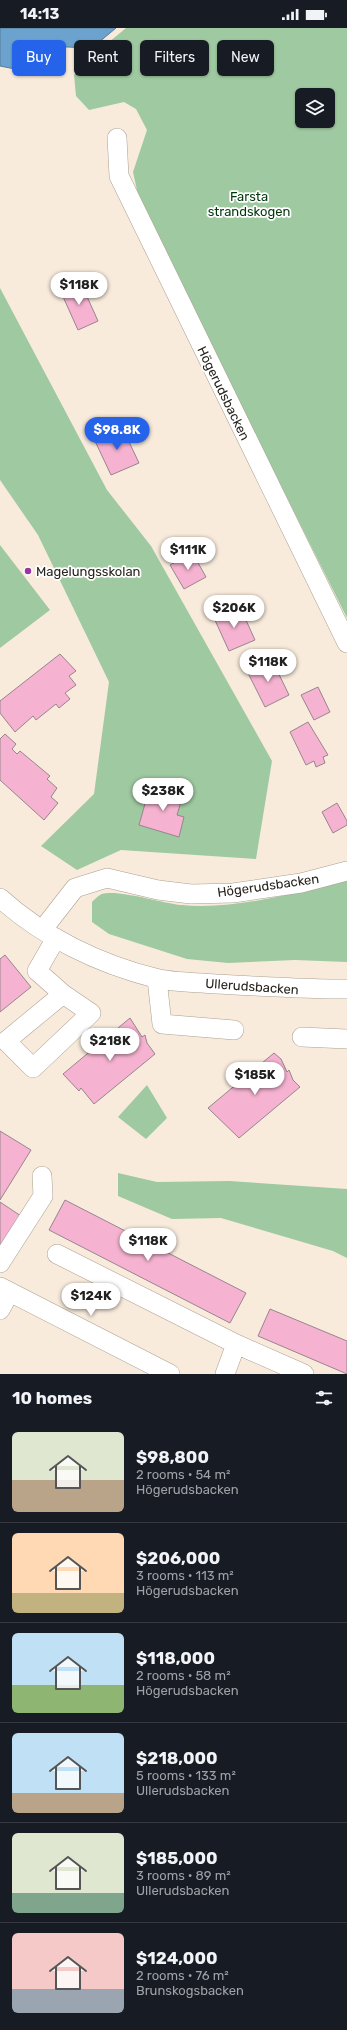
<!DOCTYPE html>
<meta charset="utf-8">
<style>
:root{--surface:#171b24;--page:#242831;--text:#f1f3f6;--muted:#9ea1a6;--line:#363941;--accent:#2563eb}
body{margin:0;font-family:Rubik,sans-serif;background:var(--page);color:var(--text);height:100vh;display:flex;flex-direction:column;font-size:15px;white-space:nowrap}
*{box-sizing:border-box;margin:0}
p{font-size:13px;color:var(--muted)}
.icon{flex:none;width:22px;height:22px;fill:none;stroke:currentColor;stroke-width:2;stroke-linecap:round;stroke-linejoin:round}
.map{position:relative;height:1346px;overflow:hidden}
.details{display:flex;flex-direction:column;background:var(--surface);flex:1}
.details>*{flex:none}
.guide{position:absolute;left:12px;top:12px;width:323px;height:36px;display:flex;gap:8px}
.controls{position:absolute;left:295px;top:60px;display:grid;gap:8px}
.controls a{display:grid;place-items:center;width:40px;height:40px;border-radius:6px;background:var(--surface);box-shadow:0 1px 3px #0004;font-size:20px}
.price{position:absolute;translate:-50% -34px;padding:0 9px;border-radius:14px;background:#fff;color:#222;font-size:13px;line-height:26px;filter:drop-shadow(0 1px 2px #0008)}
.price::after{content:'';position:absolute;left:50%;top:24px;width:12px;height:9px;margin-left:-6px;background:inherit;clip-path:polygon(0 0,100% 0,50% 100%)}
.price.active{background:var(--accent);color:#fff}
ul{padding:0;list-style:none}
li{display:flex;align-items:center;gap:12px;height:100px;padding:0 12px}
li+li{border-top:1px solid var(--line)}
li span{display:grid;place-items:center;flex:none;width:112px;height:80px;border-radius:6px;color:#555}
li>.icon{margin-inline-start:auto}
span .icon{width:48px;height:48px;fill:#fffc;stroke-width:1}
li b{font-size:17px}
h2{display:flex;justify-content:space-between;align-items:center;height:48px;padding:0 12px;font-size:17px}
.tag{padding:0 14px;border-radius:6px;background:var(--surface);box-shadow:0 1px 3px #0004;font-size:14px;line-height:36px}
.tag.active{background:var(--accent);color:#fff}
.status{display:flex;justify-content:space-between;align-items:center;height:28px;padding:0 20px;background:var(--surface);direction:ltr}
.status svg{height:11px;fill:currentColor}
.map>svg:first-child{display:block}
</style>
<div class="status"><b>14:13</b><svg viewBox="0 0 49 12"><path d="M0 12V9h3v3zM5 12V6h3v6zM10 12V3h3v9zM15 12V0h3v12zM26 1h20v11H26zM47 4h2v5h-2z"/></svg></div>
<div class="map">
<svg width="347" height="1346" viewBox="0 0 347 1346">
<rect width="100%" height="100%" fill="#f8ebdc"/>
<!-- green -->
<path fill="#9fc9a0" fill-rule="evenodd" d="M126,0H347V590L140,176L133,144L147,102L136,81L124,74L89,82L76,68L74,47L85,34ZM302,67H328V93H302Z
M0,260L107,462L151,518L272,733L256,831L121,822L77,842L41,818L94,766L109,654L38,507L0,452Z
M0,517L50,582L0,620Z
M347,852V934L295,932L228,935L187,931L109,906L92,894V874C95,871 99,867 102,866C117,861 162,875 181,877C236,882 294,865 347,852Z
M147,1057L167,1090L146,1111L118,1089Z
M118,1145L157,1154L229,1153L347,1161V1230L333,1223L221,1190L172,1191L118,1168Z"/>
<!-- water -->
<path fill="#6ca3ce" stroke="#577d99" d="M0,0H116L92,20L43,18L33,39L15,41L0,38Z"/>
<!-- building -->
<path fill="#f6b3d1" stroke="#97858d" d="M80,253L98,293L78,302L60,262Z
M122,399L139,435L111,447L95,413Z
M192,524L206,549L184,561L170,537Z
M240,579L255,612L229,623L214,590Z
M60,626L76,643L69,648L76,657L65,665L70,671L59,680L56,676L36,692L33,688L15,704L0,685V673Z
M272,632L289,667L265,679L247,643Z
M318,659L330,684L314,692L301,667Z
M308,694L328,727L323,729L325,735L316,739L314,733L306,737L290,704Z
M5,706L16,716L12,721L17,726L20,723L50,748L47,751L57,760L51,769L58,775L44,792L0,752V711Z
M150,758L183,767L177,787L184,789L179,809L139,797Z
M337,775L347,793V797L333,805L322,784Z
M5,927L31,959L0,984V931Z
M130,990L142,1009L145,1007L147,1015L155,1026L94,1076L81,1060L79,1063L63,1046Z
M274,1025L281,1031L287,1044L289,1042L293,1052L300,1059L239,1110L208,1080Z
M0,1103L31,1122L0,1172Z
M65,1172L246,1265L230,1295L49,1202Z
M0,1174L21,1188L0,1221Z
M270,1281L347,1313V1346L258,1308Z"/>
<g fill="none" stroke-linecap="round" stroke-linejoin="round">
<!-- minor casing -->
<g stroke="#aba092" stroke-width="20">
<path id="minor" d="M117,110L119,148L347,615
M0,870C43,909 99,936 155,950C174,955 197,954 216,956C260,958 303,961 347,961
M43,901L75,860L107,850L158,862L191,866L233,865L301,855L347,843
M56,910L37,943L63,966L91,985L33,1040L6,1013L63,966
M157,951L162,996L234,1002
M302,1009L347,1011
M57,1226L236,1316L225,1346
M0,1235L43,1168L42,1148
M0,1259L170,1346
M0,1282L10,1264
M236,1316L304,1346"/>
</g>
<!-- minor -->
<use href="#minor" stroke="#fff" stroke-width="19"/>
</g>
<!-- markers -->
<circle fill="#97369e" stroke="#fff" stroke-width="1.5" cx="28" cy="543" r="4"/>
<g text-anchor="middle" stroke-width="3.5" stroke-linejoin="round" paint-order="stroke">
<!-- park labels -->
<g font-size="13" fill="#00380a" stroke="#fff">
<text x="249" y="173">Farsta<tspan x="249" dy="15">strandskogen</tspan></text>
</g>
<!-- street labels -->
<g font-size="13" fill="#27231d" stroke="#fff">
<text transform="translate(224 365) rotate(64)" y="5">Högerudsbacken</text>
<text transform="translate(268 857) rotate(-8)" y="5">Högerudsbacken</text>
<text transform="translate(252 958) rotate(4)" y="5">Ullerudsbacken</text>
</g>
<!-- poi labels -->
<g font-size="13" fill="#27231d" stroke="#fff" text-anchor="start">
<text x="36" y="548">Magelungsskolan</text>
</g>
</g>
</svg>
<div class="controls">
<a><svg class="icon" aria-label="layers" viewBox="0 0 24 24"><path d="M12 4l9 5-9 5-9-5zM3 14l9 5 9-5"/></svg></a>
</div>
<b class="price" style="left:79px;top:278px">$118K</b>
<b class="price active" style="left:117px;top:423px">$98.8K</b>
<b class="price" style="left:188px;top:543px">$111K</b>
<b class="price" style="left:234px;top:601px">$206K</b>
<b class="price" style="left:268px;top:655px">$118K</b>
<b class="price" style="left:163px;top:784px">$238K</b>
<b class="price" style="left:110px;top:1034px">$218K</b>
<b class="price" style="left:255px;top:1068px">$185K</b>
<b class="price" style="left:148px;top:1234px">$118K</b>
<b class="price" style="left:91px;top:1289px">$124K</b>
<div class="guide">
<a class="tag active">Buy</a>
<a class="tag">Rent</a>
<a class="tag">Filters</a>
<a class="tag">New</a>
</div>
</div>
<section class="details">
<h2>10 homes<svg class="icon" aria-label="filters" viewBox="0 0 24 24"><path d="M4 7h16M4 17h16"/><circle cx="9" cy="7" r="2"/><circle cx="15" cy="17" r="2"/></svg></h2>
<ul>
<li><span style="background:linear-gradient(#dfe7d0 60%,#b9a48a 0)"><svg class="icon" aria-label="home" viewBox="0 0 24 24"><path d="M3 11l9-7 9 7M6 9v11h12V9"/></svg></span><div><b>$98,800</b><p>2 rooms · 54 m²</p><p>Högerudsbacken</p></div></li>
<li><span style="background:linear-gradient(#ffd9b3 75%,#c2b280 0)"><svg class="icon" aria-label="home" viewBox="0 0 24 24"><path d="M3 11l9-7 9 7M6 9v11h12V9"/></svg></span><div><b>$206,000</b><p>3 rooms · 113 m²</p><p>Högerudsbacken</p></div></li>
<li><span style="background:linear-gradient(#bfe0f5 65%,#8fb573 0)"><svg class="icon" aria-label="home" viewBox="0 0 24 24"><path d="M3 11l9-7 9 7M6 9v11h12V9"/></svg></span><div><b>$118,000</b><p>2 rooms · 58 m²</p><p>Högerudsbacken</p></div></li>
<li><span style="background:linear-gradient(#bfe0f5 75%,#b9a48a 0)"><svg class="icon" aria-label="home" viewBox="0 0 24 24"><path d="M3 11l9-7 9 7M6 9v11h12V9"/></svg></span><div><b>$218,000</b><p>5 rooms · 133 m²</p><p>Ullerudsbacken</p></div></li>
<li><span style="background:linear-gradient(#dfe7d0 75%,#7fa58c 0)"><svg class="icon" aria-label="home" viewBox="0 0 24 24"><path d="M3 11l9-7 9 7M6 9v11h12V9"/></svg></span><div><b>$185,000</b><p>3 rooms · 89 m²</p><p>Ullerudsbacken</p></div></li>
<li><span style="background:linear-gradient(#f6c9c9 70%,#9aa5b1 0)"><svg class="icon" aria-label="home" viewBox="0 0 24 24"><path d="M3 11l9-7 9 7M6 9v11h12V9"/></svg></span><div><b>$124,000</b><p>2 rooms · 76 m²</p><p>Brunskogsbacken</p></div></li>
</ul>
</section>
